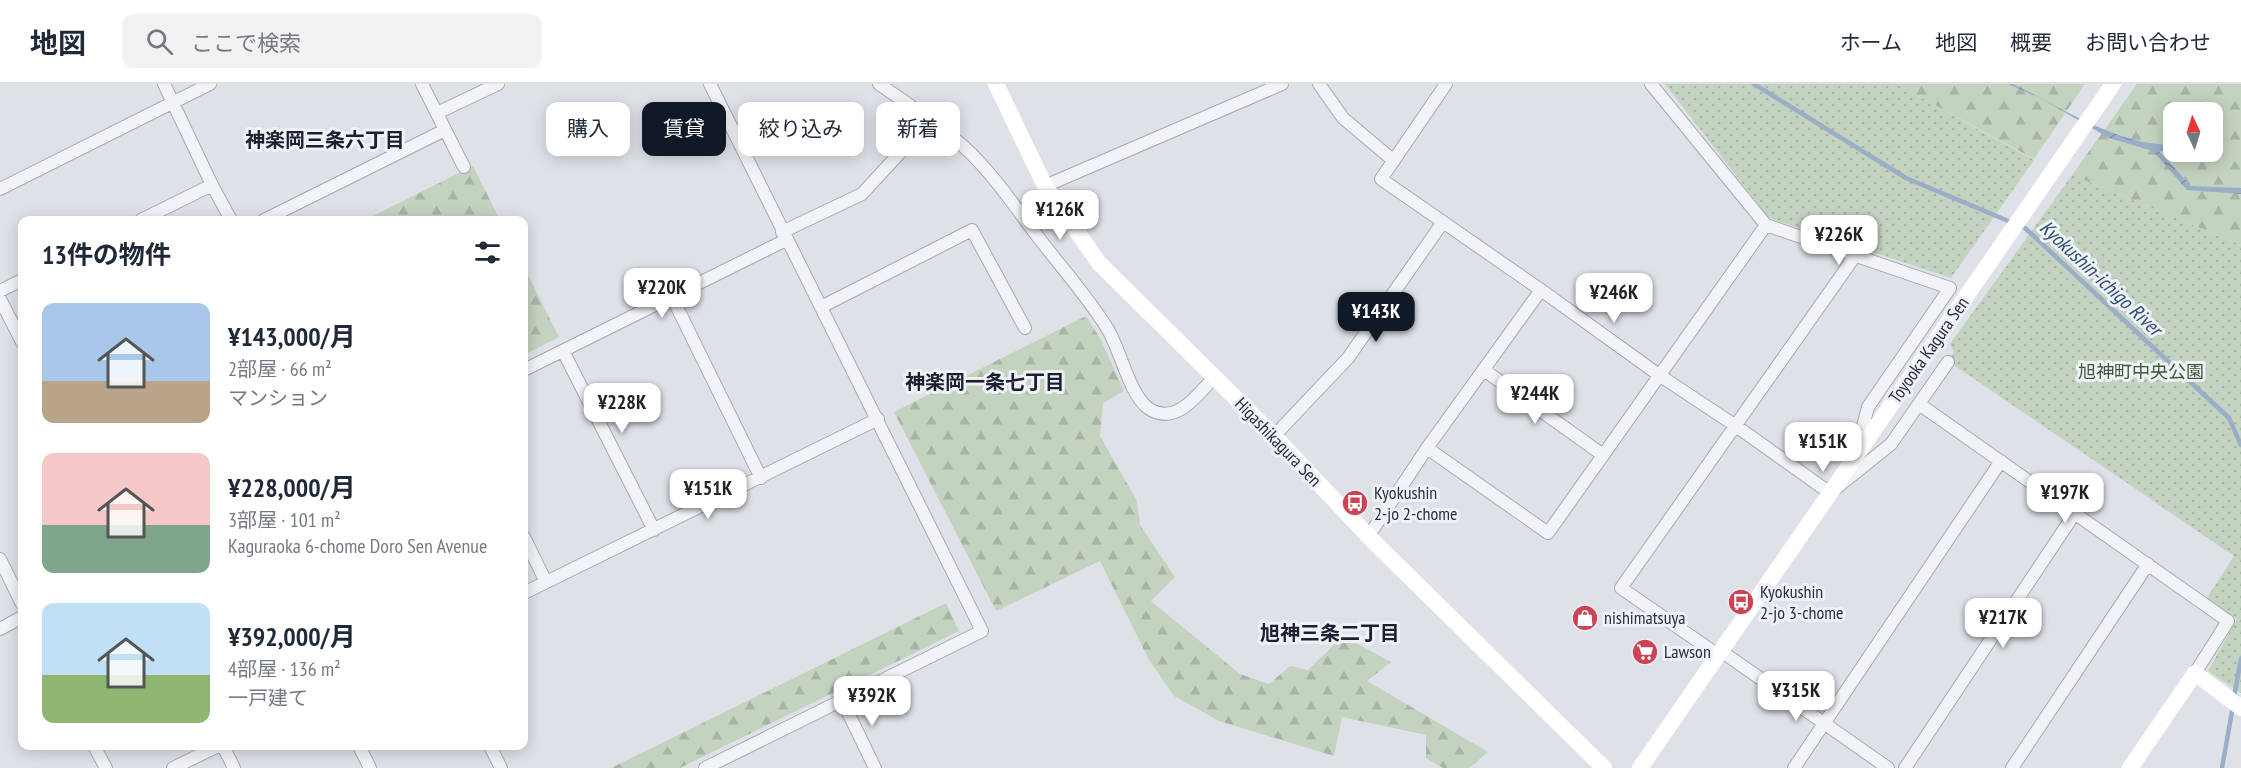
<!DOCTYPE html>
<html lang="ja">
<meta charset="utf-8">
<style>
:root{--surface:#fff;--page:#f2f2f3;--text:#1f2937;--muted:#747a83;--line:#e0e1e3;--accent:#111827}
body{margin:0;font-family:"PT Sans Narrow","Noto Sans JP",sans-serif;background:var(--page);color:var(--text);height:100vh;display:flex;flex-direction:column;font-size:22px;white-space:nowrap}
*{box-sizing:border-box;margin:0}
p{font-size:20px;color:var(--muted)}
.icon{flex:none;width:33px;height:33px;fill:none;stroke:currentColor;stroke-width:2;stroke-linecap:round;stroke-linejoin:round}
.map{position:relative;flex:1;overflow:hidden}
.panel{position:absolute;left:18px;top:132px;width:510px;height:534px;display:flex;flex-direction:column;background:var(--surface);border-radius:12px;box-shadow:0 3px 15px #0003}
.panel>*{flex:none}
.banner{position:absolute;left:546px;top:18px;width:570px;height:54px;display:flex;gap:12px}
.needle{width:39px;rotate:356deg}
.buttons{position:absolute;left:2163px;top:18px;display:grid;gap:12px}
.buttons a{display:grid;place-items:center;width:60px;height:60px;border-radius:12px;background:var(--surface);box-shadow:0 3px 15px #0003;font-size:30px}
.price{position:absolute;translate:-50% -51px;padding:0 14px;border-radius:12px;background:#fff;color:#222;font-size:20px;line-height:39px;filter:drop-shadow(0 2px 3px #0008)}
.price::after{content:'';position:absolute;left:50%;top:36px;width:18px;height:14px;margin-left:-9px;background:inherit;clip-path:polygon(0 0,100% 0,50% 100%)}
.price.current{background:var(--accent);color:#fff}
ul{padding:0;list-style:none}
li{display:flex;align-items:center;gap:18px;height:150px;padding:0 24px}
li span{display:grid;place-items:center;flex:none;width:168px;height:120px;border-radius:12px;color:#555}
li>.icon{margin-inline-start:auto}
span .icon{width:72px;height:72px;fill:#fffc;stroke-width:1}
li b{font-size:26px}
h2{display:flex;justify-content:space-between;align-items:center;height:72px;padding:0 24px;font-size:26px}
.tag{padding:0 21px;border-radius:12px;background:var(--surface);box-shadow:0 3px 15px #0003;font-size:21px;line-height:54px}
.tag.current{background:var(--accent);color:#fff}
header{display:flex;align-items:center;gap:36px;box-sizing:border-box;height:84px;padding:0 30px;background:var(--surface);border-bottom:2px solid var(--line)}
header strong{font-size:28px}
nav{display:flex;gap:33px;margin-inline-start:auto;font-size:21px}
.search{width:420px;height:54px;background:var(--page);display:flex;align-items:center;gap:15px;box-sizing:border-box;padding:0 21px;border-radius:12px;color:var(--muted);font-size:22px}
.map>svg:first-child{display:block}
</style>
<header>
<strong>地図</strong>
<div class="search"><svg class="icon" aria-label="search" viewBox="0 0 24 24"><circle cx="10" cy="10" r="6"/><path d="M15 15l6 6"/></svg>ここで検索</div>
<nav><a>ホーム</a><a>地図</a><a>概要</a><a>お問い合わせ</a></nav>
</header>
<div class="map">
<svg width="2241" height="684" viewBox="0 0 2241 684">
<defs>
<pattern id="grass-dots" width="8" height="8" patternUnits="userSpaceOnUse" patternTransform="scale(1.5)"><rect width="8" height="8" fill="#c4d2c0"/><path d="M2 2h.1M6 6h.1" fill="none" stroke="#a8b5a6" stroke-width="1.8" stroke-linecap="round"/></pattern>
<pattern id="forest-firs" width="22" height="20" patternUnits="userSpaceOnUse" patternTransform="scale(1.5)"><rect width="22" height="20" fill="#c4d2c0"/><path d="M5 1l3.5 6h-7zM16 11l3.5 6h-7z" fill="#a8b5a6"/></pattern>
<pattern id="water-waves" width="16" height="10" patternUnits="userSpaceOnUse" patternTransform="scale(1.5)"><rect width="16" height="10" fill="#9aaec8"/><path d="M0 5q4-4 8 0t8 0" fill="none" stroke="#7e8ea4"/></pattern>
</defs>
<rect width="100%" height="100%" fill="#dee2e8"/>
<!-- grass -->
<path fill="url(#grass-dots)" d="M1665,0H1896L2034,76L1951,194L1769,134Z
M2072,91L2241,161V609L2208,587L2237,535L2207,514L2234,472L1948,277L1954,268L1950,260Z"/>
<!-- forest -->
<path fill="url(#forest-firs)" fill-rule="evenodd" d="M1896,0H2085L2034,75Z
M2137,0H2241V161L2072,91ZM2174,28H2212V68H2174Z
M473,82L500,136H365Z
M524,183L559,253L524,271Z
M1086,232L1101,256L1124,307L1103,319L1100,352L1137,417L1140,441L1175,493L1151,517L1240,590L1269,600L1290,582L1308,586L1343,552L1391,578L1367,597L1488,668L1469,684H1443L1426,674V651L1342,633L1334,672L1219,637L1174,612L1149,576L1100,477L996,527L894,328Z
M946,519L959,547L680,684H611Z"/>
<!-- water -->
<path fill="url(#water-waves)" d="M2008,0H2013C2056,21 2125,65 2173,60V65L2159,67L2191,102L2241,104V110L2187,106L2153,67L2109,54L2040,14Z"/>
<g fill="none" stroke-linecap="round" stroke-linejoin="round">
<!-- stream -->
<path stroke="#9aaec8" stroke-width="4.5" d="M1754,0L1906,94L2025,144L2229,334L2241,361
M2234,613L2241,575
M2222,684L2233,622"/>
<!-- street casing -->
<g stroke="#a4a9b2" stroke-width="14">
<path id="street" d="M164,0L212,101L231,136
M422,0L464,83
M879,0C908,20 937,39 963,62C992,88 1015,123 1038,153C1061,183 1087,212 1107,244C1120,264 1129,310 1148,324C1175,343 1198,311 1214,293
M1319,0L1343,34L1394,77
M1446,0L1381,95L1541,206L1659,291L1736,342L1830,409L1891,360L1948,278
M1651,0L1766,141L1950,204L1868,323L1857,366
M437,29L498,0
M1045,102L1282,0
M0,105L210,0
M141,136L212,101
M264,136L445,46
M782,148L862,110L931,35
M0,207L22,196
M672,213L761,394
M0,215L22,258
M821,223L972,146L1025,244
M563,267L654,446
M524,286L786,156
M1484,286L1603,371
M1919,320L2228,537L2195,589
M1274,352L1348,274L1443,138
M1427,364L1548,449L1766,141
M1367,450L1374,444L1427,364L1541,206
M524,453L546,498
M0,475L22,520
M524,509L878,335
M0,545L22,533
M1721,567L1888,684
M1718,571L1621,504L1855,172
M842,616L875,684
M94,662L106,684
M223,662L234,684
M359,662L370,684
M490,662L501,684
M173,684L218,662
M705,684L982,547L710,0
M1794,684L2001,377
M1905,684L2075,429
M2012,684L2148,480"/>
</g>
<!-- street -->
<use href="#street" stroke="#f1f3f6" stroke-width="12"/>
<!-- secondary -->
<path stroke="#fff" stroke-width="16" d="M996,0L1045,102L1099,179L1274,352L1372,456L1604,684
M1640,684L2113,0
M2130,684L2195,589L2241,624"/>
</g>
<!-- icons -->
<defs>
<g id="bus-disc" transform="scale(1.35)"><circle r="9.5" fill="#cc4454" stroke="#eef1f5"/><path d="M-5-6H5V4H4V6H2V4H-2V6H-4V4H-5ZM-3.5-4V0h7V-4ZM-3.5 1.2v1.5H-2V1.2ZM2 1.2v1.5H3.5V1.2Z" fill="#fff"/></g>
<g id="shop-disc" transform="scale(1.35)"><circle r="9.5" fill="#cc4454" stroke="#eef1f5"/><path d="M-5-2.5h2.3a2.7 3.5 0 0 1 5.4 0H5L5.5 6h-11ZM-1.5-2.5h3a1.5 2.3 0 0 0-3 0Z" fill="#fff"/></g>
<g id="supermarket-disc" transform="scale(1.35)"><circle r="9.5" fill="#cc4454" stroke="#eef1f5"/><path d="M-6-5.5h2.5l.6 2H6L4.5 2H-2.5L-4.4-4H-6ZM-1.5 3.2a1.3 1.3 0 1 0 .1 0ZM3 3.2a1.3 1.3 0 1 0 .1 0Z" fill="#fff"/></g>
</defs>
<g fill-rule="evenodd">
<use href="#bus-disc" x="1355" y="419"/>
<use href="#bus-disc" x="1741" y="518"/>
<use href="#shop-disc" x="1585" y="534"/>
<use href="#supermarket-disc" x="1645" y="568"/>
</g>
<g text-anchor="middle" stroke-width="6" stroke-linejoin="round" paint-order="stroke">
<!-- street labels -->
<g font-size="18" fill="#282f3e" stroke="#eef1f5">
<text transform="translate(1929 266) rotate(-55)" y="6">Toyooka Kagura Sen</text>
<text transform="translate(1278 358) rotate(46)" y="6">Higashikagura Sen</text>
</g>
<!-- park labels -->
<g font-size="18" fill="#3b5a35" stroke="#eef1f5">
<text x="2141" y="294">旭神町中央公園</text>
</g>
<!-- poi labels -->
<g font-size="18" fill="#282f3e" stroke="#eef1f5" text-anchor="start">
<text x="1374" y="415">Kyokushin<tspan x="1374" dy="21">2-jo 2-chome</tspan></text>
<text x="1760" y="514">Kyokushin<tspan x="1760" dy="21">2-jo 3-chome</tspan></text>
<text x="1604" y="540">nishimatsuya</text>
<text x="1664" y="574">Lawson</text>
</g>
<!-- neighbourhood labels -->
<g font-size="20" font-weight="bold" fill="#1a202f" stroke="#eef1f5">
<text x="325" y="63">神楽岡三条六丁目</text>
<text x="985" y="305">神楽岡一条七丁目</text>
<text x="1330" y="556">旭神三条二丁目</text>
</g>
<!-- water labels -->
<g font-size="20" font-style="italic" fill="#324d72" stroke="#eef1f5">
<text transform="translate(2101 194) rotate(43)" y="7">Kyokushin-ichigo River</text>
</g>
</g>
</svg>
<div class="buttons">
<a><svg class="needle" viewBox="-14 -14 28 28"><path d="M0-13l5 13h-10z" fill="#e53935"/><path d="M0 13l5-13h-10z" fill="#747a83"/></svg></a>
</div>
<b class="price" style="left:1060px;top:157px">¥126K</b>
<b class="price" style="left:1839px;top:182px">¥226K</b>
<b class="price" style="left:662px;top:235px">¥220K</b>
<b class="price" style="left:1614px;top:240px">¥246K</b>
<b class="price current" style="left:1376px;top:259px">¥143K</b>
<b class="price" style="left:1535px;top:341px">¥244K</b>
<b class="price" style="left:622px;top:350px">¥228K</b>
<b class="price" style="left:1823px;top:389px">¥151K</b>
<b class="price" style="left:708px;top:436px">¥151K</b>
<b class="price" style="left:2065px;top:440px">¥197K</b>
<b class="price" style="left:2003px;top:565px">¥217K</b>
<b class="price" style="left:1796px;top:638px">¥315K</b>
<b class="price" style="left:872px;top:643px">¥392K</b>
<div class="banner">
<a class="tag">購入</a>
<a class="tag current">賃貸</a>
<a class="tag">絞り込み</a>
<a class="tag">新着</a>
</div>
<section class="panel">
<h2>13件の物件<svg class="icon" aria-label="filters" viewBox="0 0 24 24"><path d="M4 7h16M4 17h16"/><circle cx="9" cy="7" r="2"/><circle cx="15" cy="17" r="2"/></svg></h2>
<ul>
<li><span style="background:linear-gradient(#a9c7e8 65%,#b9a48a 0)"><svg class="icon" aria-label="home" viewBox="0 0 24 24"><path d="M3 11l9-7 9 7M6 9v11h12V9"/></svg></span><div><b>¥143,000/月</b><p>2部屋 · 66 m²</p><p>マンション</p></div></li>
<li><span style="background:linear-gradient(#f6c9c9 60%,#7fa58c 0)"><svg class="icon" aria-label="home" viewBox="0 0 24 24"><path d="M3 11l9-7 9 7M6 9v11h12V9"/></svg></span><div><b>¥228,000/月</b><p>3部屋 · 101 m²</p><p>Kaguraoka 6-chome Doro Sen Avenue</p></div></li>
<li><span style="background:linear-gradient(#bfe0f5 60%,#8fb573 0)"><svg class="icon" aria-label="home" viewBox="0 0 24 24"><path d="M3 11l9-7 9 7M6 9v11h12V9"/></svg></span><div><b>¥392,000/月</b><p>4部屋 · 136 m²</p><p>一戸建て</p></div></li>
</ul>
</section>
</div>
